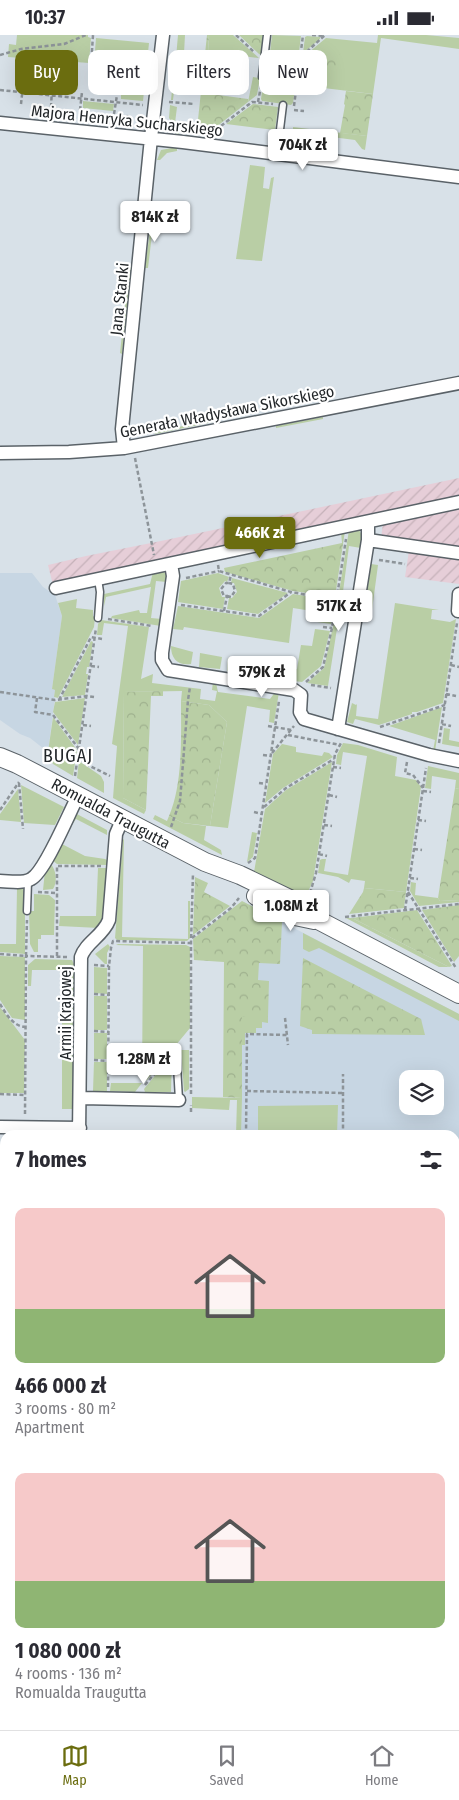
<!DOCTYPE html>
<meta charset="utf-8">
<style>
:root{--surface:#fff;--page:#f7f7f7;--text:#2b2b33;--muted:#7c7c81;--line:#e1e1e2;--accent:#6b6d0f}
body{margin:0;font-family:"Fira Sans Condensed",sans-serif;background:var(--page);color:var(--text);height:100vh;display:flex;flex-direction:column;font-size:19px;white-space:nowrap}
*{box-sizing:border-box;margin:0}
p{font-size:16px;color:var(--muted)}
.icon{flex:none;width:28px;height:28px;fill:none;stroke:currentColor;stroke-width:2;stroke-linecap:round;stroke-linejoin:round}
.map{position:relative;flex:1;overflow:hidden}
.sheet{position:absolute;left:0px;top:1095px;width:460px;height:600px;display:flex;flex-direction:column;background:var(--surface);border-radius:15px 15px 0 0;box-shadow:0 5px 20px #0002}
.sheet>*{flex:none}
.top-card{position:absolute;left:15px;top:15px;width:430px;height:45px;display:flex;gap:10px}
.buttons{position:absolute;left:399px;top:1035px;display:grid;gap:10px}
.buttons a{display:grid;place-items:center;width:45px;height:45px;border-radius:10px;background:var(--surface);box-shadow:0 5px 20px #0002;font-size:25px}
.price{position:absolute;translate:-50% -42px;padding:0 11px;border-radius:5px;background:#fff;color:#222;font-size:16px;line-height:32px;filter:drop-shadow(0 1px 2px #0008)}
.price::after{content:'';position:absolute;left:50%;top:30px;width:15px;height:11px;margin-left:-8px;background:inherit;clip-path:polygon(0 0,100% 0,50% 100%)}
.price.selected{background:var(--accent);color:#fff}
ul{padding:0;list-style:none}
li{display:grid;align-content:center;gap:10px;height:265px;padding:0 15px}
li span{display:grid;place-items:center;height:155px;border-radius:10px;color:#555}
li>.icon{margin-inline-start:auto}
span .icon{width:90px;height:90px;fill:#fffc;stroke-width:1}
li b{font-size:21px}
h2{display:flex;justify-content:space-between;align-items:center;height:60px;padding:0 15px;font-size:21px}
.pill{padding:0 18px;border-radius:10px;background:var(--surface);box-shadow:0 5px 20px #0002;font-size:18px;line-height:45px}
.pill.selected{background:var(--accent);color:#fff}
.status{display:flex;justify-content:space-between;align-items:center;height:35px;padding:0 25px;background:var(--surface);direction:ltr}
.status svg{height:14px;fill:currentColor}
.tabs{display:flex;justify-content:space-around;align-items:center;height:70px;border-top:1px solid var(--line);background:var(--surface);font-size:14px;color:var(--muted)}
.tabs a{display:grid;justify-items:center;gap:2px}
.tabs .selected{color:var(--accent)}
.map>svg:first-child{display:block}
</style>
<div class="status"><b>10:37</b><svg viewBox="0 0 49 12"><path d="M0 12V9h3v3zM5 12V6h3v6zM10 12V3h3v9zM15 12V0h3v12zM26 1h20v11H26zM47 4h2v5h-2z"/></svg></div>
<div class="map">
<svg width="459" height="1695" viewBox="0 0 459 1695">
<defs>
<pattern id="industrial-furrows" width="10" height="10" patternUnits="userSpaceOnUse" patternTransform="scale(1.25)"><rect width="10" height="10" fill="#e6ced8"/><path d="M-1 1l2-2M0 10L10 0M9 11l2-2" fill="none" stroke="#c5b1b9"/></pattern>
<pattern id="forest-crowns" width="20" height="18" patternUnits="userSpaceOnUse" patternTransform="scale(1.25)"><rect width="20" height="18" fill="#b9cea5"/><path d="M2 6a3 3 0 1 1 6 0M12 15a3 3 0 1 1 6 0" fill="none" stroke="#9fb18e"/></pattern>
</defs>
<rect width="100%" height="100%" fill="#d8e1e8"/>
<!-- built -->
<path fill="#c7d6e3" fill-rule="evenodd" d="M0,538H32L43,552L55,560L62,581L52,654L55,655L54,662L55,663L48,717L30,703L20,699L0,685Z
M244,867L459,979V1322L455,1324V1100H241ZM408,1044H435V1071H408Z
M0,1684L5,1685V1690H30L55,1695H0Z"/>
<!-- industrial -->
<path fill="url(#industrial-furrows)" d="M459,443V549L405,542L410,509L381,504L384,479L53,550L48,530L86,521L156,507Z"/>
<!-- green -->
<path fill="#b9cea5" d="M17,0H88V2L91,3L89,28L8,22L9,9L16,10Z
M178,0H185L184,18L197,20L195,41L176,39L173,65H171L175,26H179L178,34L190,35L192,23L180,21L179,23H176Z
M209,0H233L259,23L208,17Z
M272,0L301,1L297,33L288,32L287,37L297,39L293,68L291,70L262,66L261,64L264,43H267Z
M378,0H426L459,3V14L381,3L373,59L299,50L302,23L326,3L377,8Z
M307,1L320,2V4L303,18L305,2Z
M96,3L149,8L143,66L121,64V58H134L136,33L94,29Z
M253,42L260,43L257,60L248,67Z
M83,66L114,69L113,76L83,73Z
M170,70L177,72L175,88L186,89L187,93L174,90L169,83Z
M161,84L165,85L171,94L179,96V99L165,96L161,90Z
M293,92L367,101L365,115L362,114L355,105L293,97Z
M177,112V116L167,118L160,125H157L161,115Z
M250,130L265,132L263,153L269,154L271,143L274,142L262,226L236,224Z
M153,173L155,174L148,233H145Z
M129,232H131L122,319L120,318Z
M323,382V384L276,393V391Z
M217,384L218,386L155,399L154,397Z
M349,495H359L363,502L361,513L349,511L342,564H338Z
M371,529L378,530L372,575L365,573Z
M162,535L167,540V547L156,546L151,583L162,584L161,591L111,583L112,581L139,575L140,578H147L151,552L106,562L104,571V559L150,549L153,537Z
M218,538L229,542L227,547L225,546L219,553L222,562H225L223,574L178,567L181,546Z
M232,543L288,558L258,579L227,574L229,563H232L237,557L234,548H231Z
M293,559L333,565L334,568L331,589L317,587L318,577L293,573L289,608L184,592L183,595L173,594L178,571L259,583Z
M77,564L76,573L93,575V581L95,582L94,592L58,663L54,662L55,655L52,654L62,581L58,568Z
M338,568H341L328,651L307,648L324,633Z
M395,568L439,575H432L431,584L450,587L456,584L443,668L417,677H412V679L379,690L355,684L353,689L347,687L352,668L356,670L357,669L356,681L378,684Z
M101,585L149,592L141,644L153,639L152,648L201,654L200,664L215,666L217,656L212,655L213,647L216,648L218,657L270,664L276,656L279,657L274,688L269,687L270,675L247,671L228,793L210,791L227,687L209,670L181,666L182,656L124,657L123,763L146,775L144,779L113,763L117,711L112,709L128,591L104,588L102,600H97L98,589Z
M315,594L330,596L321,631L302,647L286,645L287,633L297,634L301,610L312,611Z
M91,606L93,607L89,632H87L86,639H88L85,660L62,662Z
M171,611L193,617L191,629C178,631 171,624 171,611Z
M200,618L222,622L220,634L199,632Z
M228,623L251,627L249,638L227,636Z
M258,628L280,631L277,644L257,641Z
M85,663L78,710L53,677L55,667Z
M442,672L435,716H433L435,705L389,691Z
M53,682L77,715L73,741L53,729L46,717H48Z
M444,693L450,694L449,705L459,707V712L442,709Z
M343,708L358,710L397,722L395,741L416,745L421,752L406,857L364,853L365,846L351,844L349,848L338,842L318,838L320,825L322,824H326L324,836L348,840L367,721L343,717L341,730L336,729L337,720Z
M282,709L296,712V717L322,721L324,717L329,718L333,722L283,753L265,768L273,719Z
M79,726L101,741L104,747V758L77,743Z
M332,727L313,846L305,863L254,837L265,774L286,755Z
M428,731L459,738V754L455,753L456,745L432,741L431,754L425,753Z
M21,750L64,772L55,790L24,788Z
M18,754L21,787L0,785V779Z
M75,778L107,795V800L76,784L71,791L69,792Z
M155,780L167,786L169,781L183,788L206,791L204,805L221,815L222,820L153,784Z
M252,797L257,798L253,822L247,827Z
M64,799L66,802L62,809L85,821L105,824L107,825V830L57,829L51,824Z
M123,804L124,805L122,902L188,904V866H190V903L187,906L117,905L115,903Z
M49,827C56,833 58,846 53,854L43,855L45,836Z
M98,833H109L104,879L99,893L59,891L60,881H96Z
M411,847L416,848L415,860L438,863L440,866L459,865V867L419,871L410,856Z
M17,854H23L25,858V919L0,917V909H16Z
M34,859L49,860L55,865L54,900H41V904H38V917H34L30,909L29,876H34Z
M346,883H352L449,932H439Z
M303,898L459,979V986L319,913L309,917L303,914Z
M108,909L110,912L107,918V929H105L95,919Z
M118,909L186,910L190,912V993L147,1045L142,1046L143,911L116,910Z
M0,921L25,922V985L12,983L0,965Z
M35,924L72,925L77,935L76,1074H62V935H32L31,951H28V930Z
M94,932L107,933V959L94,958Z
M94,961H107V995H94Z
M0,972L25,1005L24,1058H0Z
M242,982H268V988L262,987V993H256V998H245V1010H242Z
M94,998H107V1024H94Z
M181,1015H189V1054L185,1057L184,1056Z
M172,1020L171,1057H145L144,1054Z
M94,1027H107V1056H93Z
M111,1048H142L135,1057L110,1056Z
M192,1062L242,1063L241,1100H236L237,1065H230L229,1075L192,1073Z
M338,1070L337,1100H258V1071Z
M0,1153H5V1202H0Z
M0,1320H5V1345H0Z"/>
<!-- forest -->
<path fill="url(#forest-crowns)" d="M207,0H209L208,16L216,18L215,30L213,31L211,59L248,64V67L211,96L197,94Z
M239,0H263L261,20L259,19Z
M328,16C336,16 341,18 344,26C339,35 319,42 309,41L307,37C309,29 313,30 319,25C323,22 323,19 328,16Z
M346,56L373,59L367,101L340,98L345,70L344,69Z
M253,69L278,72L275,95L226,89Z
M345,496L335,562L293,556L225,537L224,533L342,508L341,497Z
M163,656V661H151L146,775L123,763L124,657Z
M181,666L209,670L227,687L210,791L183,788L169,781C183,749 181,701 181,666Z
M455,753L459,754V865L440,866L438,863Z
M195,842L208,848L204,857L230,871L193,900Z
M364,853L406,857L404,873L349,879L363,857Z
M242,866L282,887L280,929L259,928L258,945L269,946L268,982H242V1063L223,1062L224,927L194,925L193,904Z
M459,870V921L454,927L422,875Z
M417,875L452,931L449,932L352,883Z
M303,923L421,984L425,1000L312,999V995L300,991Z
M5,1236V1285H0V1237Z"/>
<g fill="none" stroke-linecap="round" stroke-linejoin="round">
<!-- lane casing -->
<g stroke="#5a6268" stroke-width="9">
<path id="lane" d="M262,42L267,0
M277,119L283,70
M98,583L100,557L98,544
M27,876L28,846
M176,1013L179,1065"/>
</g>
<!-- street casing -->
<g stroke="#5a6268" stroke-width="15">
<path id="street" d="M0,88L183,107L459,142
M124,413L122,394L151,103L163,0
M0,418L69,417L124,413L459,348
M368,505L459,518
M171,529L173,541L162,618V625L168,635L294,655L301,660L300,677L304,684L429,720L459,726
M56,553L459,467
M458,576L459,559
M338,694L368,505V487
M0,846C9,846 23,849 31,844C45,837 69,778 78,761
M81,1063L179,1065
M0,1092L80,1093
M79,1100L81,922C86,907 103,901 109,885L116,799L122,785
M0,1606L5,1605
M363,1695V1690
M457,1695L458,1537"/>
</g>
<!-- secondary casing -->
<g stroke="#5a6268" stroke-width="20">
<path id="secondary" d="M0,722L17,729L205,827L240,840L296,867L320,886L459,959
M256,861L295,881L314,885"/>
</g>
<!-- path -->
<path stroke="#8d9499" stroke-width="2.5" stroke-dasharray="4 2.5" stroke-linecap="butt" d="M236,0L254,17
M312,0L324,1
M0,20L21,14L64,9L86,0
M302,21L325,0
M91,30L93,0
M288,35L299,36
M0,55L143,70
M169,67L194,69
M258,67L261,51
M21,69L23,51
M294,71L303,0
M51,72L52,54
M80,75L82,57
M294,75L304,76
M114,79L117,60
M127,88L128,80
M221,91L252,67L273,69
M135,423L154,520
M379,525L405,529
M218,530L219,536L291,557L346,567
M186,543L219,536
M227,561L231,562L235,556L233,549L229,548
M181,570L259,581L291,557
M224,576L227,561H224L221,554L226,548H229L231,540
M108,584L152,591
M323,592L332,593
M451,630L459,632
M91,631L99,632
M306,647L323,632L332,593L346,504
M311,650L331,653
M0,657L55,665L87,661L94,662
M446,659L456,661
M37,663L35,677L53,680L79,714L88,730L110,741
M59,665L91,602L102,604
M442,689L451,691
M83,690L91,691
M268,691L292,695
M380,692L445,670
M288,700L340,710
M439,708L457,588
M81,718L89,719
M272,718L294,691
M263,720L271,721
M407,727L405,738L413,740L423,753
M333,732L341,733
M75,741L96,593
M19,748L23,794
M259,748L266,749
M423,756L431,757
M329,760L337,762
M264,772L286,753L334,724
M0,775L19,747
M254,777L262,779
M418,785L426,786
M324,790L332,791
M171,792L180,766L188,665L190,652
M414,814L422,815
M319,819L327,821
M248,828L255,823L279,666
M410,843L418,844
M38,857L57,858
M408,857L456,933
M310,858L316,838L335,719L341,708
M405,875L426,733
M345,882L459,869
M192,903L231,873L239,863
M0,919L26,921L27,885
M57,921V831H102
M94,930L109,931
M94,959L109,960
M0,969C6,979 13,991 25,992
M285,983L288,1010
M94,996L109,997
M94,1025L109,1026
M145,1050L167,1024
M108,1052L109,931L111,913L113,906L191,908
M247,1056L343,1058
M0,1059L26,1060
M191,1059V908L193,838
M191,1077V1070
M25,1079L26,921L68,922
M246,1100L247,999L287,1000
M343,1100V1039
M0,1151H5
M0,1235H5
M0,1318H5
M0,1346H5"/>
<!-- lane -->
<use href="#lane" stroke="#fff" stroke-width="6"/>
<!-- street -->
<use href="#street" stroke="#fff" stroke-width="12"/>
<!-- secondary -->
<use href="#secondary" stroke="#fff" stroke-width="18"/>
</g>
<g text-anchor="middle" stroke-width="4.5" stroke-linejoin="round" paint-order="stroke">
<!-- street labels -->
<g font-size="16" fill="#222629" stroke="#fff">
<text transform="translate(127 85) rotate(6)" y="6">Majora Henryka Sucharskiego</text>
<text transform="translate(119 264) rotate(-84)" y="6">Jana Stanki</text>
<text transform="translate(227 376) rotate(-11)" y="6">Generała Władysława Sikorskiego</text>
<text transform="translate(111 778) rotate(28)" y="6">Romualda Traugutta</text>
<text transform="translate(65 978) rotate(-90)" y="6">Armii Krajowej</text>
</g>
<!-- neighbourhood labels -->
<g font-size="18" letter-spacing="1" fill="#222629" stroke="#fff">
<text x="68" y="727">BUGAJ</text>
</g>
</g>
</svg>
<div class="buttons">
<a><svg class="icon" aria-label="layers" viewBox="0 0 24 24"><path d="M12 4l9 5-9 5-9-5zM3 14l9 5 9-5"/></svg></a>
</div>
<b class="price" style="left:303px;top:136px">704K zł</b>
<b class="price" style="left:155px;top:208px">814K zł</b>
<b class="price selected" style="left:260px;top:524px">466K zł</b>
<b class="price" style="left:339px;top:597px">517K zł</b>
<b class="price" style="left:262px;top:663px">579K zł</b>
<b class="price" style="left:291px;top:897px">1.08M zł</b>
<b class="price" style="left:144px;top:1050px">1.28M zł</b>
<div class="top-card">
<a class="pill selected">Buy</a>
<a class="pill">Rent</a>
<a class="pill">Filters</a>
<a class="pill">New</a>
</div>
<section class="sheet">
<h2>7 homes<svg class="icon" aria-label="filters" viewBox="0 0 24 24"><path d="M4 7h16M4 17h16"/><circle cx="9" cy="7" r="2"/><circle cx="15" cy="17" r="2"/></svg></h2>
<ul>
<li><span style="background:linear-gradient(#f6c9c9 65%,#8fb573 0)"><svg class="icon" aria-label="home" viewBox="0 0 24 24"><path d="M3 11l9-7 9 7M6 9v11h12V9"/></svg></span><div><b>466 000 zł</b><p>3 rooms · 80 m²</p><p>Apartment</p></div></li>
<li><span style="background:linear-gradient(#f6c9c9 70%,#8fb573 0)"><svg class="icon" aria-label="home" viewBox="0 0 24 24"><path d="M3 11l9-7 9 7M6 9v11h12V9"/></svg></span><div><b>1 080 000 zł</b><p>4 rooms · 136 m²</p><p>Romualda Traugutta</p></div></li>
</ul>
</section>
</div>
<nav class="tabs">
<a class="selected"><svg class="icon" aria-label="map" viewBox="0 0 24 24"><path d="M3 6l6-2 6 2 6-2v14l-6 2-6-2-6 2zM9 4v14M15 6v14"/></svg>Map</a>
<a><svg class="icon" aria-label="saved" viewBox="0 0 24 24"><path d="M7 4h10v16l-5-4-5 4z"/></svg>Saved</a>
<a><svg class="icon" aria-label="home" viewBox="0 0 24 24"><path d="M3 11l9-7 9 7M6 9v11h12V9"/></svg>Home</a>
</nav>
